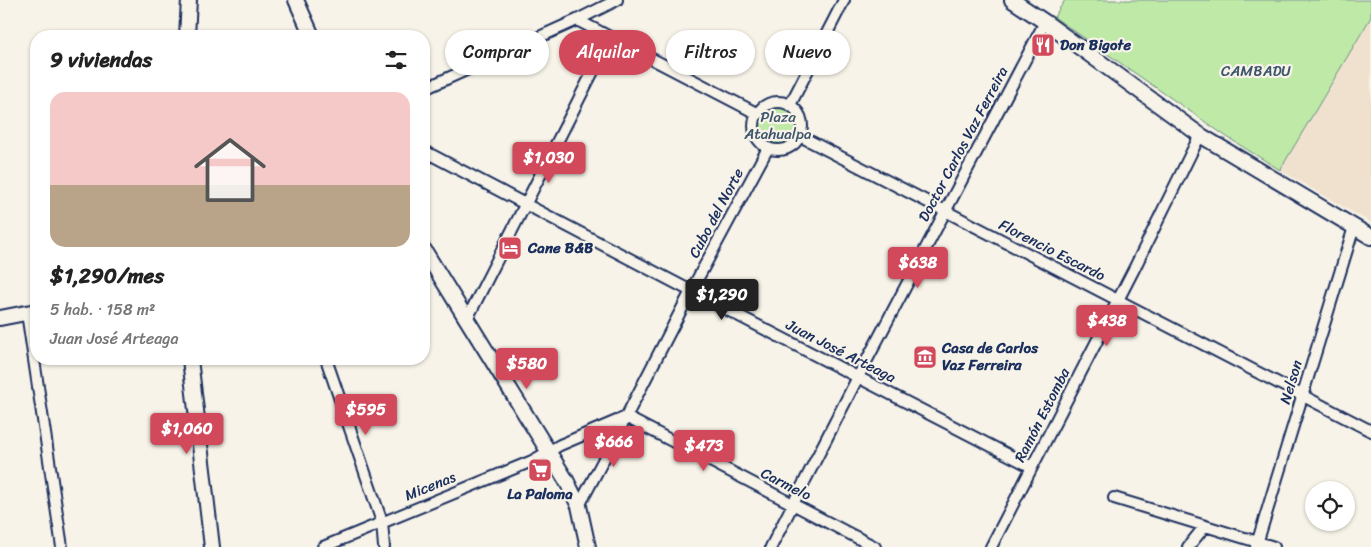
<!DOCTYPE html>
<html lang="es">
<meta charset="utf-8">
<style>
:root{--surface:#fff;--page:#f2f2f2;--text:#222;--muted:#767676;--line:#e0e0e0;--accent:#d1495b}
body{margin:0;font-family:Sriracha,sans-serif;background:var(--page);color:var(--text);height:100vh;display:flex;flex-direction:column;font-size:19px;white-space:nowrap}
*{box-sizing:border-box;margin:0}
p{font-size:16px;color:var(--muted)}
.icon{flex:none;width:28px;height:28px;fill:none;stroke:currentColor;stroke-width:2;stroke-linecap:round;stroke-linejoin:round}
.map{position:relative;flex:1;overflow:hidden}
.sheet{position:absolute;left:30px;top:30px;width:400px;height:335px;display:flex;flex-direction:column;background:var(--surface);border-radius:20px;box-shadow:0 1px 4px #0004}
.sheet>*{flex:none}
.guide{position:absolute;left:445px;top:30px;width:475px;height:45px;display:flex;gap:10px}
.controls{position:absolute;left:1305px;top:481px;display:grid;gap:10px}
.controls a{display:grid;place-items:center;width:50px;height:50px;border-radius:50%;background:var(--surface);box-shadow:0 1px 4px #0004;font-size:25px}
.price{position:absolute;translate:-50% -42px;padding:0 11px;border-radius:5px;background:var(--accent);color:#fff;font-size:16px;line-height:32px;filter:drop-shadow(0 1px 2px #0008)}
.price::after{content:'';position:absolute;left:50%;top:30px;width:15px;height:11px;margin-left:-8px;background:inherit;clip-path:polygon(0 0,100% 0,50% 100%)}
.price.current{background:#222;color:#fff}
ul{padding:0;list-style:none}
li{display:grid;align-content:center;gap:10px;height:265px;padding:0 20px}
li+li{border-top:1px solid var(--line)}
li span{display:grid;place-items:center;height:155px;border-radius:15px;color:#555}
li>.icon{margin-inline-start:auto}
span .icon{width:90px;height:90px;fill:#fffc;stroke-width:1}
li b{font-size:21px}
h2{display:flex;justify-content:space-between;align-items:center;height:60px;padding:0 20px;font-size:21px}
.pill{padding:0 18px;border-radius:22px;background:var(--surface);box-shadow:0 1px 4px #0004;font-size:18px;line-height:45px}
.pill.current{background:var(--accent);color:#fff}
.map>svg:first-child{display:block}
</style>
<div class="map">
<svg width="1371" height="547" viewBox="0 0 1371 547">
<rect width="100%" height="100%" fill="#f7f3e8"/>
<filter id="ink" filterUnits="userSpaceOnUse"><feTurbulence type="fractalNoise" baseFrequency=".02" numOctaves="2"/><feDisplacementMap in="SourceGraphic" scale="10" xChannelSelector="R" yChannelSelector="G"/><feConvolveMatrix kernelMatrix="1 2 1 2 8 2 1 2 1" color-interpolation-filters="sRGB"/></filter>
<g filter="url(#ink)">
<!-- built -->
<path fill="#f0e1ce" d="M1371,17V223L1280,170Z"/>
<!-- park -->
<path fill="#bee9a6" stroke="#6c8c82" d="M1065,0H1371V17L1280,170L1227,137L1054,17Z
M758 125a20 20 0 1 1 40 0a20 20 0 1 1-40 0Z"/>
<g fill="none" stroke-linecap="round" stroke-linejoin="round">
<!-- street casing -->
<g stroke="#1b2f5e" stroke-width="14">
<path id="street" d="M577,20L758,114
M424,89L577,20L617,0
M754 126a24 24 0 1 1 48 0a24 24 0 1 1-48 0Z
M790,105L844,0
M800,136L1371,431
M424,151L691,291L1032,467
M27,313L62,547
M467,319L610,38
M326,359L382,522L384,547
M626,417L875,547
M1114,498L1274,547
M579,506L626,417L691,291L768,148
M323,547L532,461L560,445L626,417
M771,547L858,377L1045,22
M991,547L1135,267L1200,135
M1188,547L1205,526
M1256,547L1354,227"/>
</g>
<!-- secondary casing -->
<g stroke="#1b2f5e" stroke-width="18">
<path id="secondary" d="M296,0L312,36
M1012,0L1045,22L1200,135L1371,237
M187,36L189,0
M424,250L566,480L579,506L588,547
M0,318L36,311
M190,359L212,547"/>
</g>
<!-- street -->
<use href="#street" stroke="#f7f3e8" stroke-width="10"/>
<!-- secondary -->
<use href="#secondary" stroke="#f7f3e8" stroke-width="14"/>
</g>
</g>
<!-- icons -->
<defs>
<g id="restaurant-square" transform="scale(1.25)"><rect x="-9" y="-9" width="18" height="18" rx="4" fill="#d1495b" stroke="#f7f3e8"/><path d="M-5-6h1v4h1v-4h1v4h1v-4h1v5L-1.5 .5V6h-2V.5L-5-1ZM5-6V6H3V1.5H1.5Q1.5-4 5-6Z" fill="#fff"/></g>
<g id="hotel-square" transform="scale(1.25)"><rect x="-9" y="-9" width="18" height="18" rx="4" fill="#d1495b" stroke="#f7f3e8"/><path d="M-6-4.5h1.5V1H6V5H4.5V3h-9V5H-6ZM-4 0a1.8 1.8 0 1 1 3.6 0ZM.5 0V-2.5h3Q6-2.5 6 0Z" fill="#fff"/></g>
<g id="museum-square" transform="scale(1.25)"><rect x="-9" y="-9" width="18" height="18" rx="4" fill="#d1495b" stroke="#f7f3e8"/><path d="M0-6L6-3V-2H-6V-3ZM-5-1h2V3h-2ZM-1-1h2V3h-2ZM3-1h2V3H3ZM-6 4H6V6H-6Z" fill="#fff"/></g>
<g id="supermarket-square" transform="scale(1.25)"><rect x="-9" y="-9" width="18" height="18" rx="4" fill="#d1495b" stroke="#f7f3e8"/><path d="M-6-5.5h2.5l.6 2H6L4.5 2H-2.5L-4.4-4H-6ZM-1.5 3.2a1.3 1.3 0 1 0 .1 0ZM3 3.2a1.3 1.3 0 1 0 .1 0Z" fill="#fff"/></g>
</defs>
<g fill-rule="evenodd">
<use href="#restaurant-square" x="1043" y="45"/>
<use href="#hotel-square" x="510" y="248"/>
<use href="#museum-square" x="925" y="357"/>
<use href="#supermarket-square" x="540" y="470"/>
</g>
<g text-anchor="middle" stroke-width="4.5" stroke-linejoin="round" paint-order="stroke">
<!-- poi labels -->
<g font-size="15" font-weight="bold" fill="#1b2f5e" stroke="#f7f3e8" text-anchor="start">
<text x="1060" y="50">Don Bigote</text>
<text x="528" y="253">Cane B&amp;B</text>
<text x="942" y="353">Casa de Carlos<tspan x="942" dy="17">Vaz Ferreira</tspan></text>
<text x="540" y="499" text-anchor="middle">La Paloma</text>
</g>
<!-- park labels -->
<g font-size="15" fill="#3c546c" stroke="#f7f3e8">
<text x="1256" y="76">CAMBADU</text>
<text x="778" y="122">Plaza<tspan x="778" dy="17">Atahualpa</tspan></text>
</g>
<!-- street labels -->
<g font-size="15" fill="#1b2f5e" stroke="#f7f3e8">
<text transform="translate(963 144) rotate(-62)" y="5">Doctor Carlos Vaz Ferreira</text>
<text transform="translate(716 213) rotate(-62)" y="5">Cubo del Norte</text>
<text transform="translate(1052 250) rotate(27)" y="5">Florencio Escardo</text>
<text transform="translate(841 351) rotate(27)" y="5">Juan José Arteaga</text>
<text transform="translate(1291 382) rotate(-73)" y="5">Nelson</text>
<text transform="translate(1042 415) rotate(-63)" y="5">Ramón Estomba</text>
<text transform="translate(786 484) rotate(27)" y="5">Carmelo</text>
<text transform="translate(430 486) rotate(-22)" y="5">Micenas</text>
</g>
</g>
</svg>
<div class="controls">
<a><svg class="icon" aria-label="locate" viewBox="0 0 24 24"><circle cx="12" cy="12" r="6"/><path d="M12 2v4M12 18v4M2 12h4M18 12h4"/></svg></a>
</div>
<b class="price" style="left:549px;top:184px">$1,030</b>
<b class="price" style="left:918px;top:289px">$638</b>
<b class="price current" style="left:722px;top:321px">$1,290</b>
<b class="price" style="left:1107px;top:347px">$438</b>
<b class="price" style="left:527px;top:390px">$580</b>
<b class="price" style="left:366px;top:436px">$595</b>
<b class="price" style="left:187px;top:455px">$1,060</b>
<b class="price" style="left:614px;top:468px">$666</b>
<b class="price" style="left:704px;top:472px">$473</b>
<div class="guide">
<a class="pill">Comprar</a>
<a class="pill current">Alquilar</a>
<a class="pill">Filtros</a>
<a class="pill">Nuevo</a>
</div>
<section class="sheet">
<h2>9 viviendas<svg class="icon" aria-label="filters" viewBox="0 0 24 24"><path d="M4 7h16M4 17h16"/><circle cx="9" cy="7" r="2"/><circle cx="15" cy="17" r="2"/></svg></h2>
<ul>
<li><span style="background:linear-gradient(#f6c9c9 60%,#b9a48a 0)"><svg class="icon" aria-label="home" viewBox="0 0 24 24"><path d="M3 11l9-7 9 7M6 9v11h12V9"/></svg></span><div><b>$1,290/mes</b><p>5 hab. · 158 m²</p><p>Juan José Arteaga</p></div></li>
</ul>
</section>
</div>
